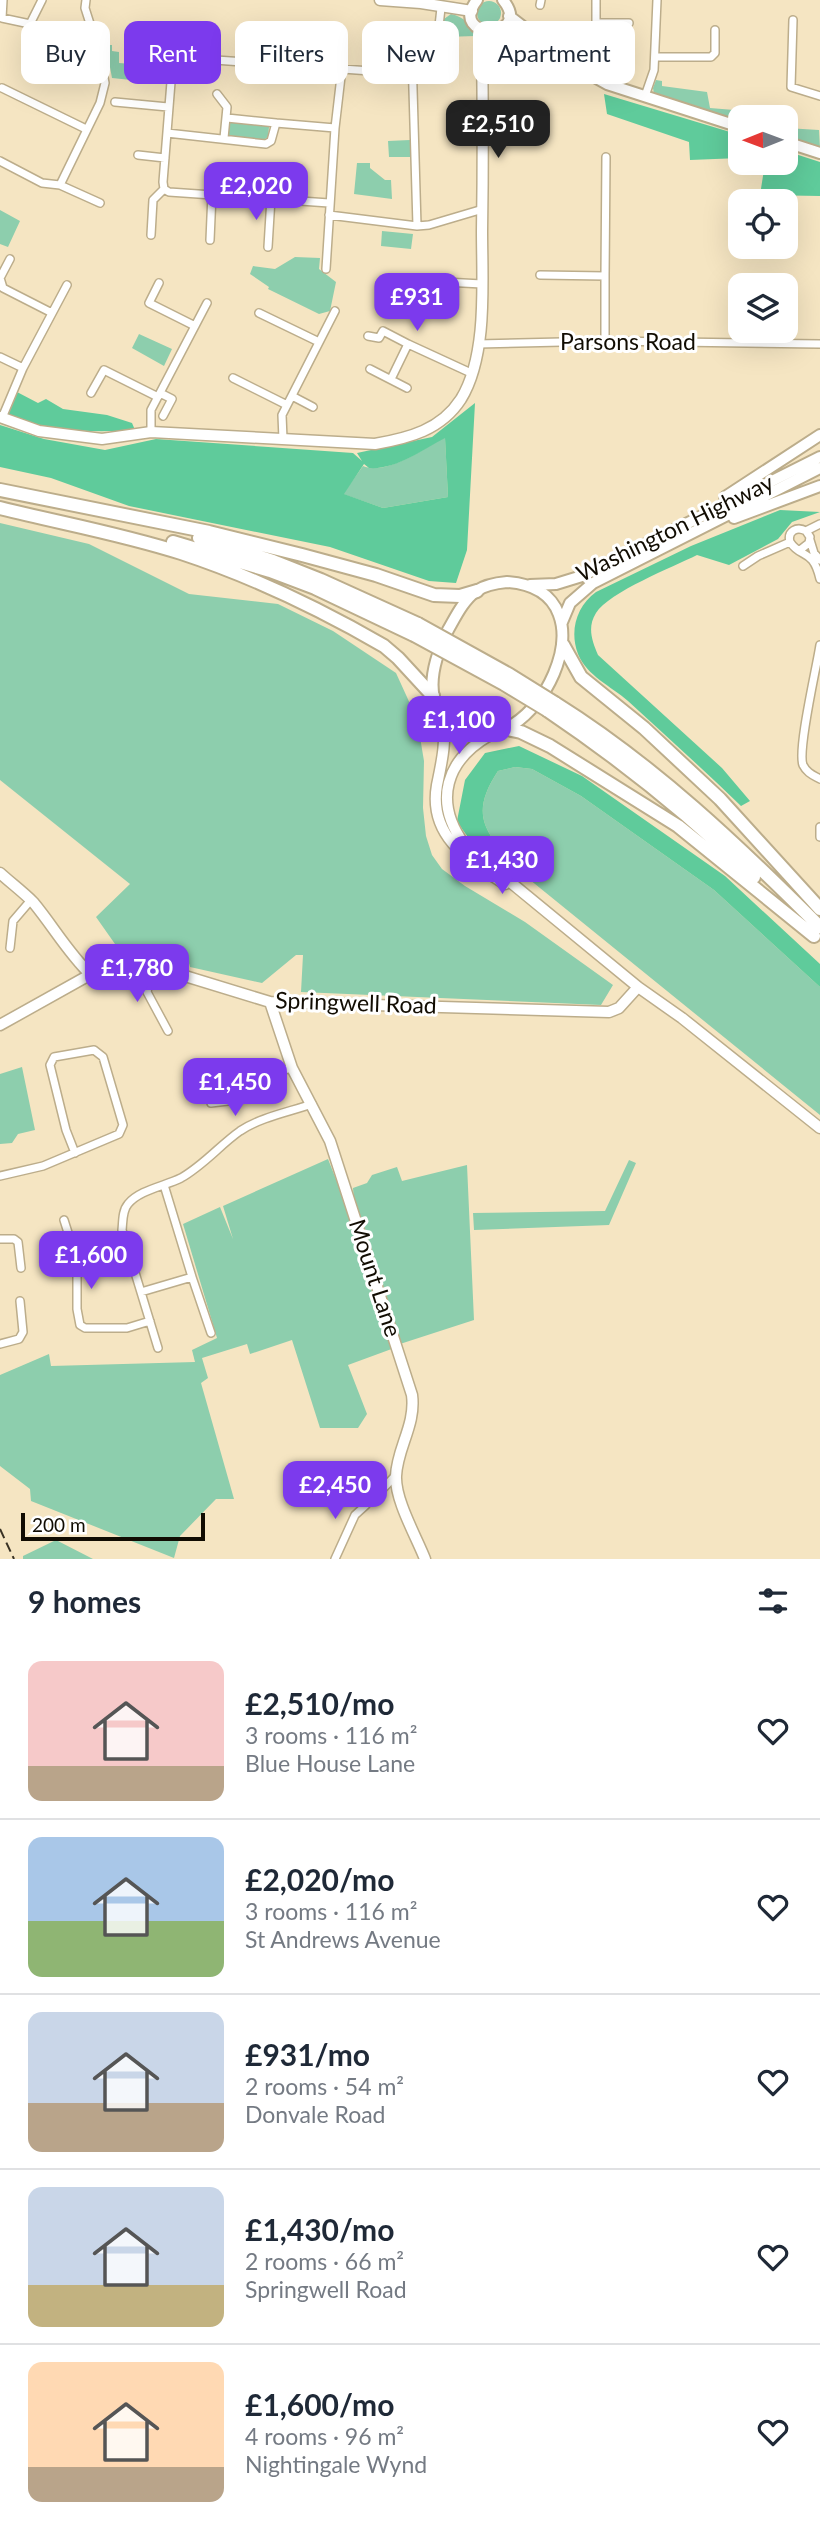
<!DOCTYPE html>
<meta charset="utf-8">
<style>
:root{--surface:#fff;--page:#f2f2f3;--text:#1f2937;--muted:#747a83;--line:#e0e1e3;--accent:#7c3aed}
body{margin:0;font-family:Lato,sans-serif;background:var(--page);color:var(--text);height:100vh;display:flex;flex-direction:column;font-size:26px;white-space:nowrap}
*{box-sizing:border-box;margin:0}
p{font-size:23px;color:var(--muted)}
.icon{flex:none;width:38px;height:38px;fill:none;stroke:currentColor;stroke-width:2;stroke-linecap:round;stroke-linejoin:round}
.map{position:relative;height:1559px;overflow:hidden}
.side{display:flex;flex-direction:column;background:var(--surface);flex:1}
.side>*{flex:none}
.banner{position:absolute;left:21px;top:21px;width:779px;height:63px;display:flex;gap:14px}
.needle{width:46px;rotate:269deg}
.tools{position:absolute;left:728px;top:105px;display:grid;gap:14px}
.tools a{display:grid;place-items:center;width:70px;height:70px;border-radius:14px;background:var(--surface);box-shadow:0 7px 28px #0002;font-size:35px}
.scale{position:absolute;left:21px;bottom:18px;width:184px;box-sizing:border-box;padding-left:7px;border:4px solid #110c02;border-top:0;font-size:19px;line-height:24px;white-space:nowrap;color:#110c02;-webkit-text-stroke:5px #fff;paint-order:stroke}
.price{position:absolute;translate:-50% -60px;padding:0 16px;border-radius:14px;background:var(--accent);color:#fff;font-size:23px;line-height:46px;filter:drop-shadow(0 2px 4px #0008)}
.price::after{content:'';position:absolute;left:50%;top:42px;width:21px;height:16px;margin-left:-10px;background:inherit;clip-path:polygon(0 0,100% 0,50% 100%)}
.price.on{background:#222;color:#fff}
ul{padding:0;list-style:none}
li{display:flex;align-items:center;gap:21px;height:175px;padding:0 28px}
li+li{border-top:2px solid var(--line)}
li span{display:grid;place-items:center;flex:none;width:196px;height:140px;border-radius:14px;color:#555}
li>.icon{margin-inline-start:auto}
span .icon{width:84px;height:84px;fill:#fffc;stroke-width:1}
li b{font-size:30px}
h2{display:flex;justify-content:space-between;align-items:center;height:84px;padding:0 28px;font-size:30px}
.chip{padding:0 24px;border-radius:14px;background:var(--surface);box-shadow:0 7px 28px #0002;font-size:24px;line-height:63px}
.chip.on{background:var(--accent);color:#fff}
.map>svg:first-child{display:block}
</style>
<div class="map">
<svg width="820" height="1559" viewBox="0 0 820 1559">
<rect width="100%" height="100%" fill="#f5e5c2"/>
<!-- green -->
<path fill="#8dcead" d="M477 13a12 12 0 1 1 24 0a12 12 0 1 1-24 0Z
M451,14C464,17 470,24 476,36L444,37V19Z
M106,45H112V51L119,52V63L132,64L131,80L112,78Z
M656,80L662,81V86L707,92L710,108L734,110L736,114L766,115L767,117H740V123L654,94L653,88Z
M233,121L266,124L269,127L268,137L262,141L229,138L228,125Z
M786,128L819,130L820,148L786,137Z
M410,140L411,157H389L388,141Z
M357,163H370V168L385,180H391L392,199L354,194Z
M0,210L20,221L8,247L0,244Z
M382,231L413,234L411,249L381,246Z
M295,257L320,258L319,269L336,282L330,311L319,314L268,289L269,287L250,274L253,266L275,269Z
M139,334L172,349L164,366L132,348Z
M445,437L448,497L383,508L343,494L363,466C386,476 425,448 445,437Z
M0,523L89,544L189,594L278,604L333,631L396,673L417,719L424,761L423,808L426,836L432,855L442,869L465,886L525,922L613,985L601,1005L301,992L303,955H296L262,983L190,967L187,955L115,944L96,917L130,884L0,780Z
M515,767L532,769L581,796L714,890L820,987V1115L519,871C488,834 467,818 498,771Z
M22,1067L35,1130L18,1134L12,1143L0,1144V1074Z
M328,1159L371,1268L397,1347L348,1365L367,1414L358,1428H320L292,1340L250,1354L247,1344L202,1358L208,1378L201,1383L234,1499H216L180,1536L174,1558L31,1501L30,1489L0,1466V1375L49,1354L51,1366L195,1362L192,1350L217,1338L183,1224L220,1207L233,1239L223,1206Z
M629,1160L636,1163L609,1225L474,1230L473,1213L605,1211Z
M467,1165L474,1320L400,1344L354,1201L353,1188L367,1183L372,1175L397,1167L402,1181Z
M56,1540L93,1559H23V1556Z"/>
<!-- forest -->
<path fill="#5fcb9b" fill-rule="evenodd" d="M509,43L527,45L556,73L549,77L526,72L510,83L493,82L491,71L496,51Z
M604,94L740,135V158L690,160L689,142L607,114Z
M786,151L820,162V196L760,195L765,163H786Z
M17,392L38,403L46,399L63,409L107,415L132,423L135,430C88,433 52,431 7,416Z
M475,403L467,550L456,583L429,581L330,547L129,506L51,478L0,467V425L44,439L105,450L156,439L353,453L362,461L357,453L432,437ZM445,438L448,497L383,508L344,494L364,464L369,468C396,470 422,450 445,438Z
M780,510L820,512L792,522L778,539L729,565L697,555C673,567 609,592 596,613C587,627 592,641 598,655L722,768L750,801L741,806C704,770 666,736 628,701C611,686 587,676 578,654C569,630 577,606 596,592L691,546Z
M519,746L582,776L725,876L820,964V987L714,890L581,796L532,769L515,767L498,771C467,818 488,834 519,871C490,867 472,845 457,821L465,780L485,753Z"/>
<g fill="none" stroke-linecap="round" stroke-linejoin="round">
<!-- street casing -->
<g stroke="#bcad8b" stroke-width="10">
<path id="street" d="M3,0L2,18L30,24L42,0
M596,0V23H629
M540,5L541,0
M793,20L791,87L820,96
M130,44L165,47L173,57L413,74
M412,55L417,226
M655,57H711L715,53V30
M48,63L56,48L76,58L100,55
M390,72L438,35L441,8
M2,88L86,129
M217,94L227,107L224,138
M645,96L654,70L657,0
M115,102L168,107
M227,118L276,123
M167,133L266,144L271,141L276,123L335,128
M138,155L165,158
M0,161L42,183L60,185L100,103L105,83L100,55L85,8L86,0
M60,185L100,203
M164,189L169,192L329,203
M329,215L417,226L429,225L483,209
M151,235L153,200L164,189L163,182L173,57
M210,240L212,194
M268,247L271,198
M10,259L0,278L3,288L52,313
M326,269L335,128L342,68
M540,275L605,276V341
M605,276L606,157
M159,283L149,303L195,326
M380,284H401L407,280L482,284
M259,313L319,342
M368,336L379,338L383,331L408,344
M478,344L605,341L820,344
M0,357L23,368
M370,369L407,388
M233,378L287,405
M391,379L408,344L471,373
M91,393L104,370L158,397
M160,393L172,399L163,416
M292,396L313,407
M2,418L23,368L67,285
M151,432V410L207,303
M283,439L282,415L335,311
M810,540L814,553L820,560
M790,542C801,559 813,548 820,579
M790,542C787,531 797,526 806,531L820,524
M800,550L809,543L810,537L806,531
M743,566L758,556L790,542
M820,645C817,666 797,750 803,765C807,773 813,775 820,779
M820,827V837
M10,948L13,921L31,900
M151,970L147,992L168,1031
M205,1075L211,1103L228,1101L239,1097L252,1079L292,1068
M0,1176L43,1166L119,1134L123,1125L103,1057L94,1050L54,1057L50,1065L66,1130L75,1153
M164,1185L192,1277
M64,1220L77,1261V1309L80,1325L85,1328H127L150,1321
M0,1239H14L18,1242L21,1268
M141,1292L192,1277L211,1333
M0,1344L19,1339L23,1332L20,1301
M158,1348L122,1230C123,1222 122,1211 128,1204C139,1190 165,1186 181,1178C204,1165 220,1145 240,1131C261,1117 289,1112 312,1104
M371,1501L396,1475
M335,1559L355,1515L366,1505"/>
</g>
<!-- secondary casing -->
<g stroke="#bcad8b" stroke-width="13">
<path id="secondary" d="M380,0L421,3L472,11
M0,417L39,431L102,439L151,432L375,444C409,438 441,430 461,399C488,355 482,281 482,231C483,169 483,107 482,45L486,32
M442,716C447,740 442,761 437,785C428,836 468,860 505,884
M490,735C446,760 433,801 464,844L638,987L682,1018L820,1128
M0,873C11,883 23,892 33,902C53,926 68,953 91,975
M270,1002L292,1068L330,1141L412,1395C416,1425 397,1448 396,1476C395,1500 416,1536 425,1559
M0,1025L102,968L126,966L185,976L270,1002L609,1012L619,1008L638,987"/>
</g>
<!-- primary casing -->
<g stroke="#bcad8b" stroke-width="14">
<path id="primary" d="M477,0C446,41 535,40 503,0
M509,16L573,65L607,84L740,127
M786,142L820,153
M725,497L820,435
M734,518L820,486
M507,582C623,590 532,770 458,729C419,707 432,663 448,630C456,616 463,601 476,591C485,585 496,583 507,582Z
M530,585L556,584L582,576L820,457
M562,622L570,603L593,583L820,468"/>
</g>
<!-- highway casing -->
<g stroke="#bcad8b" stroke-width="16">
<path id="highway" d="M0,490L209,532L302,555L376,575L434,595L460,596L477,591
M0,508C60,523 122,534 181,553C251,576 320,609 384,646L398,658L433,696
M199,538L273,561L321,580L418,624
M173,542L270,571L315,588L414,635
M563,645L581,677L644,728L720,799L820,909
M555,703C654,765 738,845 820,927
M547,710C621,760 690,815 754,877
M507,729L521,732L550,746L678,826L814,936"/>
</g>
<!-- street -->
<use href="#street" stroke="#fff" stroke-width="7"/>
<!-- secondary -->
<use href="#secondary" stroke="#fff" stroke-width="10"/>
<!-- primary -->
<use href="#primary" stroke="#fff" stroke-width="10"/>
<!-- highway -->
<use href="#highway" stroke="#fff" stroke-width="12"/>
<!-- rail -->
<path stroke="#393224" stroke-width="2" stroke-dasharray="10 5" stroke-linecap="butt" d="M0,1529L14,1559"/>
<!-- highway-bridge casing -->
<g stroke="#bcad8b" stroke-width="16" stroke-linecap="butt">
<path id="highway-bridge" d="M418,624L510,675L555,703
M414,635L504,684L547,710"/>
</g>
<!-- highway-bridge -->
<use href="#highway-bridge" stroke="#fff" stroke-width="12"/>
</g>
<g text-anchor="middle" stroke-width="6" stroke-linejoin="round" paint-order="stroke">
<!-- street labels -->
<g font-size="23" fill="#110c02" stroke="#fff">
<text x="628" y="350">Parsons Road</text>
<text transform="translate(675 528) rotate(-26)" y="8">Washington Highway</text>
<text transform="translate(356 1003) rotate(2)" y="8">Springwell Road</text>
<text transform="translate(375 1278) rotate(72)" y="8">Mount Lane</text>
</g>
</g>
</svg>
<div class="tools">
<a><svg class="needle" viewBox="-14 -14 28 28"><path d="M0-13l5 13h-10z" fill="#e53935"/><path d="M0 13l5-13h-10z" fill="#747a83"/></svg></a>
<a><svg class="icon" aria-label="locate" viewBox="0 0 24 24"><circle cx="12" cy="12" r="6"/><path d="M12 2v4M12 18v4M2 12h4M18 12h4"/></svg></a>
<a><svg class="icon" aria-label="layers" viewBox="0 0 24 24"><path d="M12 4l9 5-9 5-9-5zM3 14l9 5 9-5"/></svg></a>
</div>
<div class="scale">200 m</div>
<b class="price on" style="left:498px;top:160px">£2,510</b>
<b class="price" style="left:256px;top:222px">£2,020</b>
<b class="price" style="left:417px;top:333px">£931</b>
<b class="price" style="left:459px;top:756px">£1,100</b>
<b class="price" style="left:502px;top:896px">£1,430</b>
<b class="price" style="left:137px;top:1004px">£1,780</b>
<b class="price" style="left:235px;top:1118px">£1,450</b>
<b class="price" style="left:91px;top:1291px">£1,600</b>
<b class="price" style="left:335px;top:1521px">£2,450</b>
<div class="banner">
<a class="chip">Buy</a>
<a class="chip on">Rent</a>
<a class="chip">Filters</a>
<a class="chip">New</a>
<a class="chip">Apartment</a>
</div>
</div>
<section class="side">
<h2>9 homes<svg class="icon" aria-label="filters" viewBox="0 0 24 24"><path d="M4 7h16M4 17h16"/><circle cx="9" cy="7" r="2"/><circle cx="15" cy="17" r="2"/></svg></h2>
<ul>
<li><span style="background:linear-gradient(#f6c9c9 75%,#b9a48a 0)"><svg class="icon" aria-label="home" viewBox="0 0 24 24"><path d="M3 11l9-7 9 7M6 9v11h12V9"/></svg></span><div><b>£2,510/mo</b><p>3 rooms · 116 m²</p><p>Blue House Lane</p></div><svg class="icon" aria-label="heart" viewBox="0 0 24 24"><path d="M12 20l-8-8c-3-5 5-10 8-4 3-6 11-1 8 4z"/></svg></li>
<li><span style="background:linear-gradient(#a9c7e8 60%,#8fb573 0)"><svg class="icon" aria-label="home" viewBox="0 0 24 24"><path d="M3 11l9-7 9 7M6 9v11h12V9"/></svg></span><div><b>£2,020/mo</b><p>3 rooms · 116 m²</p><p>St Andrews Avenue</p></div><svg class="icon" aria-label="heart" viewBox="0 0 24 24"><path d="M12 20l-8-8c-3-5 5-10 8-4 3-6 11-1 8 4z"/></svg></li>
<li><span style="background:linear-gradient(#c9d6e8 65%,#b9a48a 0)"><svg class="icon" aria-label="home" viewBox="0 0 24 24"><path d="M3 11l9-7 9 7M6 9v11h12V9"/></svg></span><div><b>£931/mo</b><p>2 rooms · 54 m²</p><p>Donvale Road</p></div><svg class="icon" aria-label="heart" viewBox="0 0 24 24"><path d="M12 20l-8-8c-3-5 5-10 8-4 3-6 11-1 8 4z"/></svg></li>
<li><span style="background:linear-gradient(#c9d6e8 70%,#c2b280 0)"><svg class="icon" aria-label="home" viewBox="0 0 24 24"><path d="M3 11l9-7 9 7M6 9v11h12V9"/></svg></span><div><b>£1,430/mo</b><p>2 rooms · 66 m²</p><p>Springwell Road</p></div><svg class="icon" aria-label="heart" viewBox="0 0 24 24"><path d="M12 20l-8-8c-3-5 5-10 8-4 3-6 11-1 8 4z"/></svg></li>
<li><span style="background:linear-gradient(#ffd9b3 75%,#b9a48a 0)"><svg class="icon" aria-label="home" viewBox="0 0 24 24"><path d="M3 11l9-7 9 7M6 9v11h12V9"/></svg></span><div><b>£1,600/mo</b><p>4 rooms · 96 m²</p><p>Nightingale Wynd</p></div><svg class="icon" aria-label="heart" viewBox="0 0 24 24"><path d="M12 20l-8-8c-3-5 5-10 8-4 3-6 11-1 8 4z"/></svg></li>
</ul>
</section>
